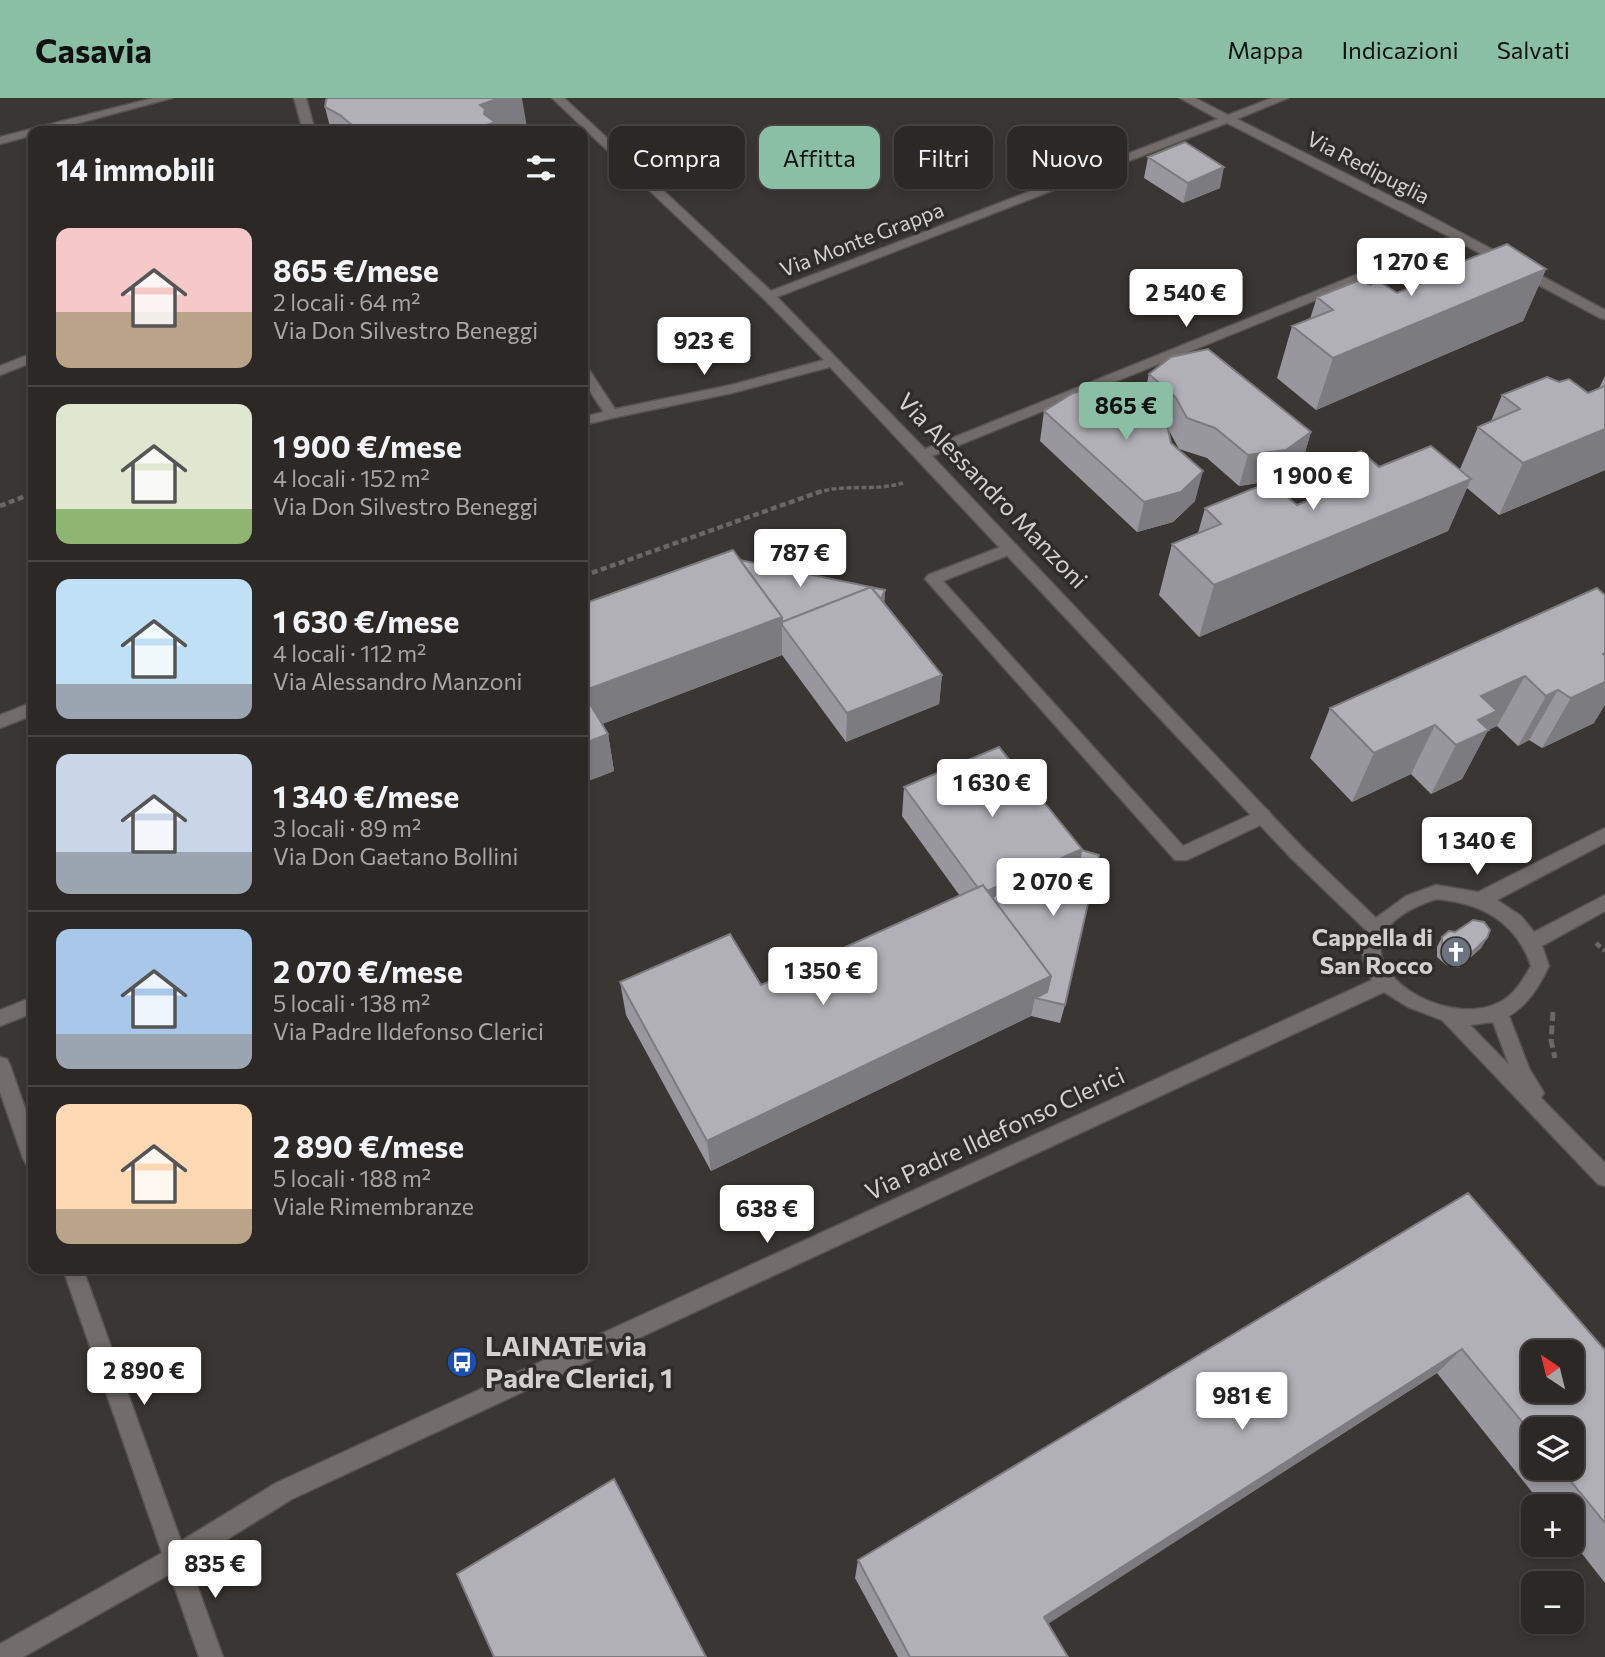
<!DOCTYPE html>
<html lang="it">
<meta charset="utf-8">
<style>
:root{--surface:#2c2826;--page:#383432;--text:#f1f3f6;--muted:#a6a6a7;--line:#484443;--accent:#8abfa5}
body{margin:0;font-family:Commissioner,sans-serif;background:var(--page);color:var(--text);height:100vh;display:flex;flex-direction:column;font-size:26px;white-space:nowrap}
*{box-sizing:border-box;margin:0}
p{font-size:23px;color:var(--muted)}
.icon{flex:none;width:38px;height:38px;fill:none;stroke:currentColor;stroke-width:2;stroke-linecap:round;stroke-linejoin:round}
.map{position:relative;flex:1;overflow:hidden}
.side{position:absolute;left:28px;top:28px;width:560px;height:1148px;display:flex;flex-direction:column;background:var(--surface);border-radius:14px;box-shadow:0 4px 10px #0003,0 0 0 2px var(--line)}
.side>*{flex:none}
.top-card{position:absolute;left:609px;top:28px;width:665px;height:63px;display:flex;gap:14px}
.needle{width:46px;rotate:325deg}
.tools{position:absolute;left:1521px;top:1242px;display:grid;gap:14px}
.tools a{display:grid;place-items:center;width:63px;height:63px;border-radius:14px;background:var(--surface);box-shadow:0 4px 10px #0003,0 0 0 2px var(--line);font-size:35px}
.price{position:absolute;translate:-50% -60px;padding:0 16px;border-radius:7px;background:#fff;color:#222;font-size:23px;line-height:46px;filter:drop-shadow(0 2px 4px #0008)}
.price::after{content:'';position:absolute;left:50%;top:42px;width:21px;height:16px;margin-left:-10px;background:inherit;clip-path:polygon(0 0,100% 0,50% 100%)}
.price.current{background:var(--accent);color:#111}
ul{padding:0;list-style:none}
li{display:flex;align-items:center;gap:21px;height:175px;padding:0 28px}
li+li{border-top:2px solid var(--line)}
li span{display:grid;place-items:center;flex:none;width:196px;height:140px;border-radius:14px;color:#555}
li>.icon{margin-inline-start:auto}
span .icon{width:84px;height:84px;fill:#fffc;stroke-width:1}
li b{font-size:30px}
h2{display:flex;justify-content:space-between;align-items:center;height:84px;padding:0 28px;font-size:30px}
.chip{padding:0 24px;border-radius:14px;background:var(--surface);box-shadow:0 4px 10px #0003,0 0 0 2px var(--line);font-size:24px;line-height:63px}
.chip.current{background:var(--accent);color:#111}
header{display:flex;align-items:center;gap:42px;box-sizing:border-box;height:98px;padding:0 35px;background:var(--accent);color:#111}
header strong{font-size:33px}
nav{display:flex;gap:38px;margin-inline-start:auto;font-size:24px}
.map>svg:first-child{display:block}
</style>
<header>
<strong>Casavia</strong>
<nav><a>Mappa</a><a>Indicazioni</a><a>Salvati</a></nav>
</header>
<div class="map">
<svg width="1605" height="1559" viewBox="0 0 1605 1559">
<rect width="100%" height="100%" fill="#3a3633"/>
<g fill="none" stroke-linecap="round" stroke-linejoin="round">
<!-- lane casing -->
<g stroke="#565351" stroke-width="3">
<path id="lane" d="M612,312L619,316L617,319L583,327V319Z
M1011,445L1016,446L1018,450L1016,454L943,483L1183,748L1263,711L1269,713L1271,718L1269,723L1187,762H1175L925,481L928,477Z
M33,899V915L0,928V912Z"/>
</g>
<!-- street casing -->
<g stroke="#565351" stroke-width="3">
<path id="street" d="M153,0H172L49,33H33V37L0,46V39Z
M294,0H306L315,33H303Z
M552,0H564L771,193L1218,21L1180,0H1195L1228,17L1272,0H1288L1237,21L1430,118L1605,212V221L1600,220L1459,144L932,358L1303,750L1376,820L1406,798L1436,787L1478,794L1605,730V745L1497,802L1521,818L1534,834L1605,797V813L1542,848L1549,868C1539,888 1529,906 1509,918L1529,970L1544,995L1541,1000L1605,1065V1088L1598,1086L1442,922L1408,909L1384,894L292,1401L189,1465L223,1559H199L170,1476L23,1559H0V1546L162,1455L63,1171H83L181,1443L276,1385L1372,882C1363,867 1358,851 1367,833L1291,760L830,269L732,295L612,320L607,319L583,283V269L588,270L615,311L731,287L824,262L764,201ZM1227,25L1450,139L925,351L777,199ZM1436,801C1481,805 1516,823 1531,868C1523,882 1514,897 1500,904C1437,938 1306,844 1436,801ZM1493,924L1509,967L1470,927Z
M33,255V264L0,277V268Z
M33,604V617L0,630V617Z
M0,959L7,961L10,967L33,1033V1069L26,1066L23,1060L0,994Z"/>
</g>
<!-- path-far2 -->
<path stroke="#6a6764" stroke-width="3.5" stroke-dasharray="5 2.5" stroke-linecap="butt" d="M817,395C845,385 872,394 903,385"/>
<!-- path-far1 -->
<path stroke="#6a6764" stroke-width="4.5" stroke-dasharray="6 3.5" stroke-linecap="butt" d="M0,408L33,395
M583,478L822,393
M1596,845L1605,853"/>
<!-- path -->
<path stroke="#6a6764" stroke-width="5" stroke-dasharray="9 4.5" stroke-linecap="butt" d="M1553,914L1551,942L1555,960"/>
<!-- lane -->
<use href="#lane" fill="#726d6a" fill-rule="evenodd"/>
<!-- street -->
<use href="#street" fill="#726d6a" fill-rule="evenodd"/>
</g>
<!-- trees -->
<circle fill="#819b6b" cx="821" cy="455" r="9"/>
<!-- wall -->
<path fill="#98979d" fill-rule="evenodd" d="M325,9L527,30L517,33H331Z
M1148,59L1220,90L1183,105L1144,80Z
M1423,161L1464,163L1546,171L1523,223L1316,312L1277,280L1292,228L1310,221L1317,199L1370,187L1397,195L1411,189L1417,173L1419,172Z
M1149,276L1311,334L1302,364L1277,382L1239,388L1207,360L1179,351L1167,329L1171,345L1195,403L1173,424L1137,434L1040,343L1044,313L1138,312L1163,326L1142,306Z
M1605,278V372L1499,417L1467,390L1448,433L1199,539L1159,497L1172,446L1198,435L1205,410L1267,395L1297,407L1317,399L1324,379L1328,378L1333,365L1379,369L1460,371L1478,329L1491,323L1502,297L1559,284L1588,295L1599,290Z
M740,462L885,492L884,505L942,577L939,606L846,644L782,557L602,626L608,636L614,673L583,685V506Z
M1597,490L1594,625L1542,650L1529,642L1518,648L1497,628L1488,632L1462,681L1431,696L1411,676L1352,704L1310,660L1330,610Z
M904,689L1065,907L1060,925L1031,918L711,1073L626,917L620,884L761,887L960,798L902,718Z
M1442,839L1487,840L1481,850L1459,870L1446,867L1437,859V849Z
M1468,1095L1605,1252V1485L1572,1443V1409H1544L1437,1275L1048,1525L1068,1559H898L855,1480L858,1462ZM1533,1332L1572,1370H1533Z"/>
<!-- shaded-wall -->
<path fill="#7c7b7f" d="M496,0H522L527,30L517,33H470L480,7Z
M428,27L429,33H412Z
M1224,69L1220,90L1183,105L1188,85Z
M1546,171L1523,223L1316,312L1333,260Z
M1605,331V372L1499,417L1523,365Z
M1311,334L1302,364L1277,382L1239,388L1248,357Z
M1203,373L1195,403L1173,424L1137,434L1144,404Z
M1471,381L1448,433L1199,539L1214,487Z
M885,492L884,512L878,507Z
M782,519V557L589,631L583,593Z
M1605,555V607L1594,625L1542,650L1571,600L1603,556Z
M942,577L939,606L846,644L847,615Z
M1525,578L1497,628L1488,632L1462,681L1431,696L1481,598Z
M1558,592L1529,642L1518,648L1546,598Z
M1435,627L1411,676L1352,704L1374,655Z
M608,636L614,673L583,685V646Z
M1082,751L1075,779L990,816L982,795Z
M1487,840L1481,850L1459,870L1465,861Z
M1051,878L1045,903L1035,900L1031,918L711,1073L707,1043Z
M1462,1251L1437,1275L1034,1535L1044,1519Z"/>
<!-- building -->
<path fill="#b1b0b6" stroke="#7c7b7f" stroke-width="2" fill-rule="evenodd" d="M328,0H499L480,7L485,11L484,16L495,24L470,33H447L444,31L428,27L412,33H359L340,17L325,9L326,2Z
M1185,44L1224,69L1188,85L1148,59Z
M1507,146L1546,171L1333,260L1292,228L1333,212L1317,199L1360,182L1370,187L1379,183L1397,195L1430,182L1417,173L1432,167L1423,161L1447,152L1464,163Z
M1208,251L1311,334L1286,352L1248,357L1215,330L1187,320L1176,300L1149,276L1171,259Z
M1547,279L1559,284L1569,281L1588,295L1605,288V331L1523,365L1478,329L1520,311L1502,297Z
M1109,288L1138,312L1167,327L1171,345L1203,373L1181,394L1144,404L1044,313L1073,295Z
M1431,348L1471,381L1214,487L1172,446L1221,426L1205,410L1257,389L1267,395L1278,391L1297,407L1337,391L1324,379L1341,372L1333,365L1361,353L1379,369Z
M733,452L782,519L583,593V506Z
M740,462L885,492L881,501L871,489L782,524V519Z
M871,489L942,577L847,615L782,527V524Z
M1597,490L1605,497V555L1603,556L1605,558V584L1571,600L1558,592L1546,598L1525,578L1481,598L1497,613L1478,622L1489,632L1456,647L1435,627L1374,655L1330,610Z
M583,594L608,636L583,646Z
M999,649L1082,751L987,793L983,787L978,790L904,689Z
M1081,752L1099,757L1065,907L1035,900L1047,894L1051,878L992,799L1080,760Z
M983,787L1051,878L707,1043L620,884L730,836L761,887Z
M1473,822L1484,824L1490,832L1487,840L1465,861L1452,857L1442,850V839L1449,833L1455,834Z
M1468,1095L1605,1252V1425L1560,1370H1572V1332H1533V1337L1462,1251L1044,1519L1068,1559H910L858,1462ZM1533,1255H1572V1293H1533Z
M614,1381L706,1559H494L457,1476Z"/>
<!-- icons -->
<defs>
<g id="church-disc" transform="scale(1.575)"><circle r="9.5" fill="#6b7280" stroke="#302c29"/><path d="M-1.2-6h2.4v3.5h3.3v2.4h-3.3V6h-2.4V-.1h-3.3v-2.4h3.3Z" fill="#fff"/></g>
<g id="bus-disc" transform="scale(1.575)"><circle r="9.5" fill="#1a4fb4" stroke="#302c29"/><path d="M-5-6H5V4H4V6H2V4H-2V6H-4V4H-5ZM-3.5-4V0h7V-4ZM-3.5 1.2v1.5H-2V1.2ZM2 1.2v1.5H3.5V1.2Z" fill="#fff"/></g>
</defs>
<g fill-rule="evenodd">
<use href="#church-disc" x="1456" y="854"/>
<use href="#bus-disc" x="462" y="1264"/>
</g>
<g text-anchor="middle" stroke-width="7" stroke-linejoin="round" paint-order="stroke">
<!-- far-street labels -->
<g font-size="21" fill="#d3d0cf" stroke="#302c29">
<text transform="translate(1368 70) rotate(27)" y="7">Via Redipuglia</text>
<text transform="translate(862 142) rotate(-21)" y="7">Via Monte Grappa</text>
</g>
<!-- street labels -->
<g font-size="24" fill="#d3d0cf" stroke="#302c29">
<text transform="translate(992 393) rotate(46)" y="8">Via Alessandro Manzoni</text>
<text transform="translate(995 1036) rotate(-25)" y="8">Via Padre Ildefonso Clerici</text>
</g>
<!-- poi labels -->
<g font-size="24" font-weight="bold" fill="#d3d0cf" stroke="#302c29" text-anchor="end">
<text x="1433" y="848">Cappella di<tspan x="1433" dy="28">San Rocco</tspan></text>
</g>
<!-- near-poi labels -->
<g font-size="28" font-weight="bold" fill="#d3d0cf" stroke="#302c29" text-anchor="start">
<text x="485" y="1258">LAINATE via<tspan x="485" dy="32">Padre Clerici, 1</tspan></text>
</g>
</g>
</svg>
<div class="tools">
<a><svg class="needle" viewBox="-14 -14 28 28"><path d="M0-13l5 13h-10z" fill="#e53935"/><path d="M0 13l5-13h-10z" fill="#a6a6a7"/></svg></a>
<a><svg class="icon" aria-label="layers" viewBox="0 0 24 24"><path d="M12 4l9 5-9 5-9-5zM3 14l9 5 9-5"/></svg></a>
<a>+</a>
<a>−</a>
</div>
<b class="price" style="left:1411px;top:200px">1 270 €</b>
<b class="price" style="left:1186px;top:231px">2 540 €</b>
<b class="price" style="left:704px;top:279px">923 €</b>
<b class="price current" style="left:1126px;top:344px">865 €</b>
<b class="price" style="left:1313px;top:414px">1 900 €</b>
<b class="price" style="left:800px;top:491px">787 €</b>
<b class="price" style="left:992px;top:721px">1 630 €</b>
<b class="price" style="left:1477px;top:779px">1 340 €</b>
<b class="price" style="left:1053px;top:820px">2 070 €</b>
<b class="price" style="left:823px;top:909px">1 350 €</b>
<b class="price" style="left:767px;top:1147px">638 €</b>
<b class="price" style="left:144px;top:1309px">2 890 €</b>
<b class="price" style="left:1242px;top:1334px">981 €</b>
<b class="price" style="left:215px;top:1502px">835 €</b>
<div class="top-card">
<a class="chip">Compra</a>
<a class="chip current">Affitta</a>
<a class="chip">Filtri</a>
<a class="chip">Nuovo</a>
</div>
<section class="side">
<h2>14 immobili<svg class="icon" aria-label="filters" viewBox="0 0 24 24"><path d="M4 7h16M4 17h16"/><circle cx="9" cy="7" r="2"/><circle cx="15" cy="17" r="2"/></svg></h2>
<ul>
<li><span style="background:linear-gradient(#f6c9c9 60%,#b9a48a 0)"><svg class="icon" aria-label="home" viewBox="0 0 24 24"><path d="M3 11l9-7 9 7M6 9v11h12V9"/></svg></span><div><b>865 €/mese</b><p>2 locali · 64 m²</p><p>Via Don Silvestro Beneggi</p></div></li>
<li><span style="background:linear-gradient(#dfe7d0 75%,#8fb573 0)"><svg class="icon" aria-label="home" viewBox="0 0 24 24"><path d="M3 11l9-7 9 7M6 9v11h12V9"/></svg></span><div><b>1 900 €/mese</b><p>4 locali · 152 m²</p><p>Via Don Silvestro Beneggi</p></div></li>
<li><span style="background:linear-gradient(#bfe0f5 75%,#9aa5b1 0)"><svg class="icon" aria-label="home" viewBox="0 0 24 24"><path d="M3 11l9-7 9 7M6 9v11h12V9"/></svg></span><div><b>1 630 €/mese</b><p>4 locali · 112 m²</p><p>Via Alessandro Manzoni</p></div></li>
<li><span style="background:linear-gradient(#c9d6e8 70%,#9aa5b1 0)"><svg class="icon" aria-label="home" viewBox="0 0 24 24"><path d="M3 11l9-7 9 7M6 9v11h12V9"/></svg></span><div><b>1 340 €/mese</b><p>3 locali · 89 m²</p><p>Via Don Gaetano Bollini</p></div></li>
<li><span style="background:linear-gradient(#a9c7e8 75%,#9aa5b1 0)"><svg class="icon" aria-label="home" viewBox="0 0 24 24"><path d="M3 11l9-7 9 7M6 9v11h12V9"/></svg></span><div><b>2 070 €/mese</b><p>5 locali · 138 m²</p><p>Via Padre Ildefonso Clerici</p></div></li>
<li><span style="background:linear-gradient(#ffd9b3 75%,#b9a48a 0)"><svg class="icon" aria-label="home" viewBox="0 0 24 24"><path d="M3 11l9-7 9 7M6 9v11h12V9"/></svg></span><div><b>2 890 €/mese</b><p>5 locali · 188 m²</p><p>Viale Rimembranze</p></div></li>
</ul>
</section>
</div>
